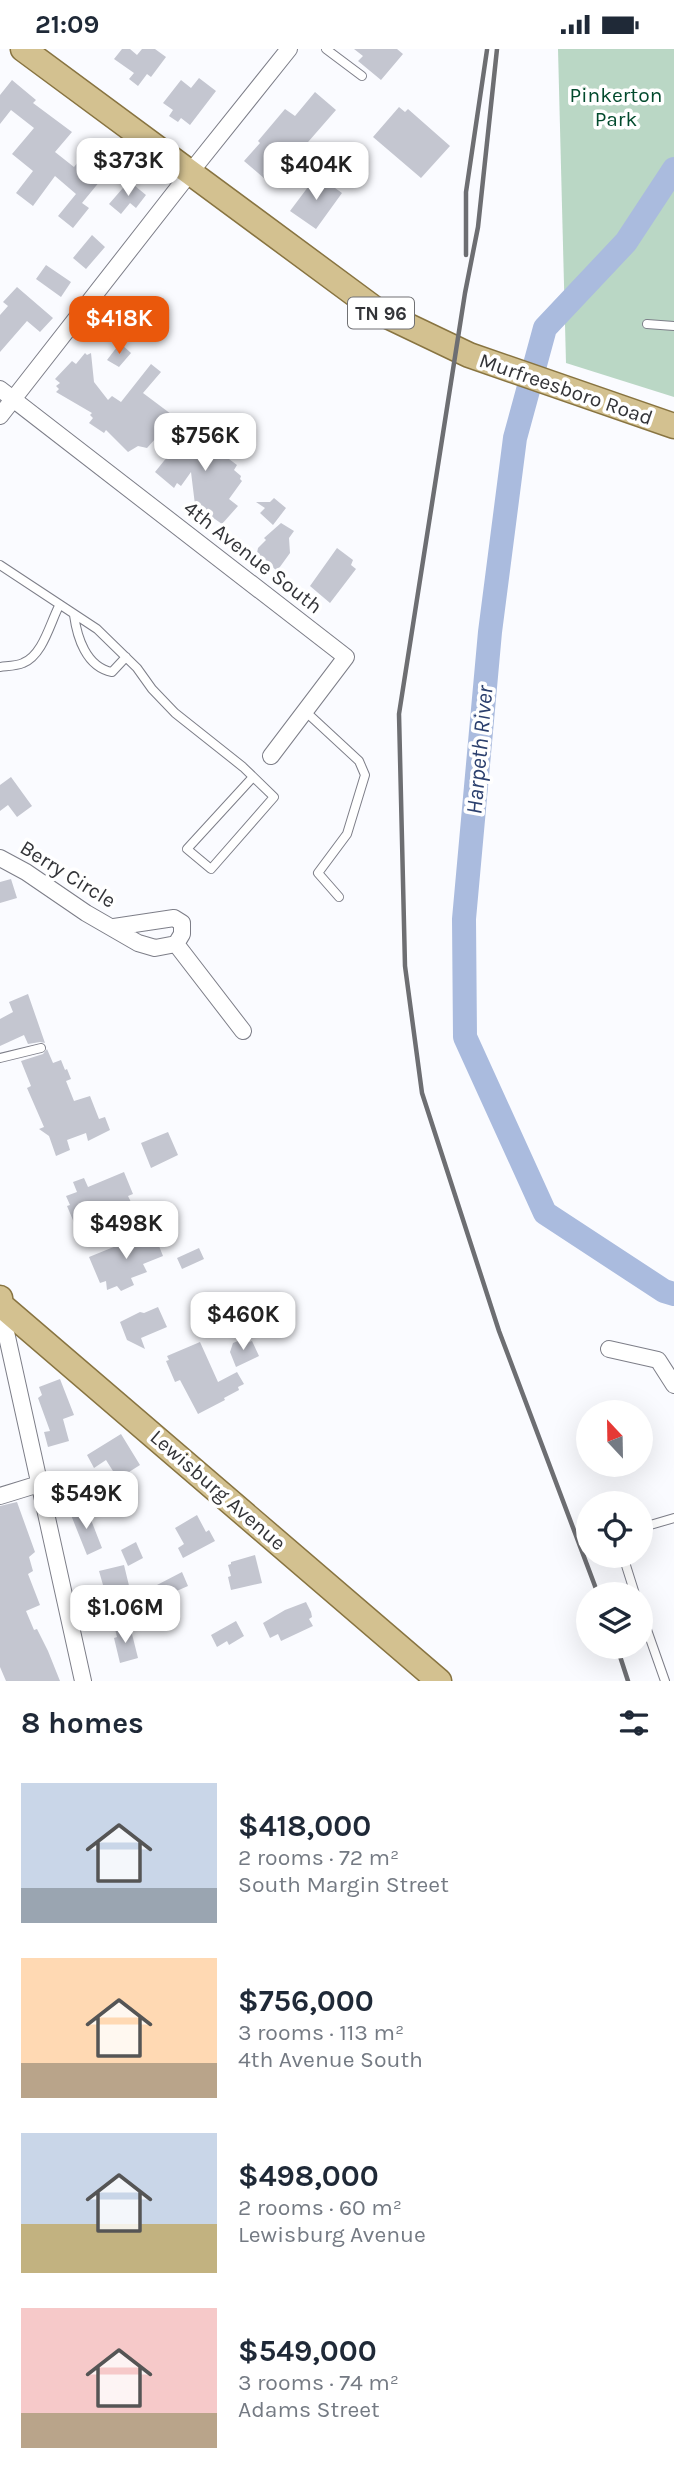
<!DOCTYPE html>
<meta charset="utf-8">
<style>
:root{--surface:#fff;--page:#f6f6f7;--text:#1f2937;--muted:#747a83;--accent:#ea580c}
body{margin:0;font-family:Karla,sans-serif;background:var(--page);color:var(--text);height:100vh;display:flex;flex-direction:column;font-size:26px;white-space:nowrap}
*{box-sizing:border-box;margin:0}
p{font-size:23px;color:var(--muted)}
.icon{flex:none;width:38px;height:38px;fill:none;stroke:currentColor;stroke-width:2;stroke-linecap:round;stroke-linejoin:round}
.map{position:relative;height:1632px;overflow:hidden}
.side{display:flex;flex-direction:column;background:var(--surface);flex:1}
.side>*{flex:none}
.needle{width:46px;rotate:338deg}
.fabs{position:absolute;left:576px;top:1351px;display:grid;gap:14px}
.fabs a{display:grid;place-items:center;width:77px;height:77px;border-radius:50%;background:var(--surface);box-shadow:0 7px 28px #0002;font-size:35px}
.price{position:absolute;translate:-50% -60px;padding:0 16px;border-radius:14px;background:#fff;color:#222;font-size:23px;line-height:46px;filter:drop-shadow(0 2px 4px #0008)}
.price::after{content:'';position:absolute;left:50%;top:42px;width:21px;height:16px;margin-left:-10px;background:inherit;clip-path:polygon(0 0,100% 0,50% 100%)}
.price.selected{background:var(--accent);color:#fff}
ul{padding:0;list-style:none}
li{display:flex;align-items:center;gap:21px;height:175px;padding:0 21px}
li span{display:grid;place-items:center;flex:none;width:196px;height:140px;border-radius:0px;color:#555}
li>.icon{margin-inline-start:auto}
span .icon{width:84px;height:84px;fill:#fffc;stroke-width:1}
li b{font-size:30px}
h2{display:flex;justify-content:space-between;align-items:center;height:84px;padding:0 21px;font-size:30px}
.status{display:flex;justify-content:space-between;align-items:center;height:49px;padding:0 35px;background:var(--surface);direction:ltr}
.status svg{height:19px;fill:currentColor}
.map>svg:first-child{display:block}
</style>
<div class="status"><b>21:09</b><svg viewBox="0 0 49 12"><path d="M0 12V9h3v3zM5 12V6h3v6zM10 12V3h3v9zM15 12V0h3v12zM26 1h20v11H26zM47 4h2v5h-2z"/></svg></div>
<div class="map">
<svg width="674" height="1632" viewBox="0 0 674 1632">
<rect width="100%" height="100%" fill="#fafbff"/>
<!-- green -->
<path fill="#bad7c5" d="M558,0H674V348L566,314Z"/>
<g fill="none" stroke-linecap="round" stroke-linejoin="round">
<!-- river -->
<path stroke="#aabbde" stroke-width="24" d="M674,120L626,193L545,279L515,389L490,583L464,870L465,988L545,1164L664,1242L674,1245"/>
</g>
<!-- building -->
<path fill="#c4c6d0" d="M122,0H130L137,6L142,0H155L166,8L151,28L147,25L138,37L129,30L134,24L114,10Z
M354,0H397L403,5L381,31L358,12L363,7Z
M199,29L216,42L190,76L181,69L178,73L169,67L173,61L163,54L181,31L191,39Z
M12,31L36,51L33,54L72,83L55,103L74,118L91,97L114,115L82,154L89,159L73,179L58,167L76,145L55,127L33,157L16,144L33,122L12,105L34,79L11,61L0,75V46Z
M315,43L336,61L274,132L268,127L265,130L244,112L260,94L258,92L285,60L295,67Z
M399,58L405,63L408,60L450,97L421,129L373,88Z
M317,126L342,144L316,180L290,162Z
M129,132L146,146L136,159L130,154L121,165L109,155Z
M92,186L105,198L86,220L73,209Z
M46,216L71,233L61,248L36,230Z
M17,238L53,269L40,283L27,272L0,303V266L8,257L3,253Z
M120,294L131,304L119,318L107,311Z
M85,304L87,306L91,304L94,333L108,351L112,347L121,353L151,315L161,323L143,344L175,368L147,399L138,397L128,403L106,381L104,384L89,374L93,369L90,366L92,364L56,343L59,340L56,337L60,334L55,330L72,312L76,315Z
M205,376L219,386L215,390L234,403L229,410L237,416L234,421L241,427L240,430L242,432L229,450L238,457L222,475L195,456L191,423L181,437L177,434L174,439L155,423L176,397L183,402Z
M274,449L286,459L273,476L260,464L265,459L256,453H270Z
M281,474L294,482L289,489L290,504L277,522L257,504L258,499L266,491L264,489Z
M337,499L353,511L351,516L356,520L330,554L310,537Z
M11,728L32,757L17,768L8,756L0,762V736Z
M11,830L17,849L0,854V833Z
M28,945L45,994L40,993L28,995L24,986L0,997V970L13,963L9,953Z
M47,1000L53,1014L61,1011L65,1021L67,1020L71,1030L66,1032L74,1052L90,1047L99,1070L105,1068L110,1081L88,1092L86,1084L67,1091L70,1101L56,1107L49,1087L39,1080L44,1078L27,1039L31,1037L21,1012L43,1005Z
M168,1083L178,1106L151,1119L141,1094Z
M124,1123L133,1145L128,1147L131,1153L114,1160L112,1158L75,1176L67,1157L70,1156L66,1147L77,1143L73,1133L84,1129L88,1138Z
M153,1182L163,1207L143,1215L147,1223L131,1229L134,1236L121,1242L117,1237L107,1241L106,1232L100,1234L89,1208Z
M199,1199L204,1210L182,1220L177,1209Z
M158,1258L167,1278L141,1289L145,1300L127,1291L120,1273L140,1263L144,1264Z
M243,1290L244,1292L248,1290L249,1293L252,1292L259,1307L236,1318L230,1303L233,1294Z
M200,1293L218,1333L237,1323L244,1335L238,1338L239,1341L224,1349L225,1351L198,1365L180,1331L175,1333L166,1312L169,1311L167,1307Z
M60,1330L74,1366L63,1370L69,1392L48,1398L44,1383L50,1382L38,1349L42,1346L39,1338Z
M121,1385L140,1416L118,1430L106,1411L94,1419L87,1406Z
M17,1453L35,1503L29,1508L33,1522L28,1525L40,1556L26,1562L34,1581L37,1580L48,1602L60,1632H6L0,1618V1457Z
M86,1458L102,1499L87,1506L71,1466Z
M197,1466L206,1483L209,1481L215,1492L183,1509L178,1499L184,1495L175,1479Z
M136,1493L143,1509L128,1517L121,1501Z
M255,1506L262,1534L231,1541L228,1528L231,1527L228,1516L231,1515V1513Z
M124,1516L132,1549L123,1551L125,1557L107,1561L105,1549L100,1551L97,1538L103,1536L99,1522Z
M182,1523L188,1537L172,1544L170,1541L162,1545L157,1536Z
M306,1553L311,1563L312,1568L309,1570L313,1577L281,1592L278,1585L270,1589L263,1574L285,1561Z
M236,1572L244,1587L229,1596L227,1592L217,1598L211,1586Z
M130,1577L138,1609L120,1614L114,1589L117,1588L115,1580Z"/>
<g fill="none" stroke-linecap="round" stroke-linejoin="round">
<!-- lane casing -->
<g stroke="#7d7e88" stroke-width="10">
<path id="lane" d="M326,0L362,27
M647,275L674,277
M0,516L97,580L137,619L152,640L175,664L243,718L274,748L211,820L187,800L253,728
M74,566C77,588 86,618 112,623L126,608
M0,618C7,617 16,617 23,614C43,606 50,574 59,557
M305,662L359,712L365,726L347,785L318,824L339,848
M0,1009L41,999
M640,1479L674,1469
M623,1507L635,1545
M640,1561L665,1632"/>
</g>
<!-- street casing -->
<g stroke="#7d7e88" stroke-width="18">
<path id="street" d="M0,340L346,608L271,707
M0,367L189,125L289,0
M0,809L26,823L86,864L138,894L155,899L176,895L182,885V874L174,869L114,878
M176,895L243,982
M0,1256L83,1632
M609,1300L658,1311L674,1336
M0,1447L39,1435"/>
</g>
<!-- primary casing -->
<g stroke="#887441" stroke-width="27">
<path id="primary" d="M23,0L379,263L469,306L674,377
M0,1249L1,1256L439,1632"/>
</g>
<!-- lane -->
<use href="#lane" stroke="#fff" stroke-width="8"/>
<!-- street -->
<use href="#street" stroke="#fff" stroke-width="16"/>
<!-- primary -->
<use href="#primary" stroke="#d3c190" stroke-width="24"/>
<!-- rail -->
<path stroke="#6d6e72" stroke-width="4.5" d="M497,0L478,178L465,244L399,665L405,917L422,1044L499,1282L598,1545
M466,206V143L487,1
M617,1598L628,1632"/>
</g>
<g text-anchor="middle" stroke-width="7" stroke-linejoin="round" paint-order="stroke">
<!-- shield labels -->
<rect fill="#fff" stroke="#707174" stroke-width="2" x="348" y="248.5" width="66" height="31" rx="5"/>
<g font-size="19" font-weight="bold" fill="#333438">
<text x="381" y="271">TN 96</text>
</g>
<!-- park labels -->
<g font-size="21" fill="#024a2d" stroke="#fff">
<text x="616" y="53">Pinkerton<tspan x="616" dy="24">Park</tspan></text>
</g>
<!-- street labels -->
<g font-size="21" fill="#333438" stroke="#fff">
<text transform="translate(566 340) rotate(19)" y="7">Murfreesboro Road</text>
<text transform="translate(253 508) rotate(38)" y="7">4th Avenue South</text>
<text transform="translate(68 825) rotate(32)" y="7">Berry Circle</text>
<text transform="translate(218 1441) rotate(41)" y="7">Lewisburg Avenue</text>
</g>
<!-- water labels -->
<g font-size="23" font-style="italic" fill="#2c406e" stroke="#fff">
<text transform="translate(479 701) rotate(-85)" y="8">Harpeth River</text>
</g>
</g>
</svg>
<div class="fabs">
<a><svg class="needle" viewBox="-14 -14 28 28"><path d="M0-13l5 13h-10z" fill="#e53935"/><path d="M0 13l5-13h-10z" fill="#747a83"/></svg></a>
<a><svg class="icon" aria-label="locate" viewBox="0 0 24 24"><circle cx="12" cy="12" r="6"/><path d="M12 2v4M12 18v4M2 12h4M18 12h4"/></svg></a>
<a><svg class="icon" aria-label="layers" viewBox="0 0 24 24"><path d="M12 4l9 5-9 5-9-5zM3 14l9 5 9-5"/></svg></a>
</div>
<b class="price" style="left:128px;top:149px">$373K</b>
<b class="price" style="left:316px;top:153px">$404K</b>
<b class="price selected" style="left:119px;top:307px">$418K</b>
<b class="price" style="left:205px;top:424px">$756K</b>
<b class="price" style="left:126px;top:1212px">$498K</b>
<b class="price" style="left:243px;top:1303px">$460K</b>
<b class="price" style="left:86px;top:1482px">$549K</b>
<b class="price" style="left:125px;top:1596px">$1.06M</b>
</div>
<section class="side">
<h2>8 homes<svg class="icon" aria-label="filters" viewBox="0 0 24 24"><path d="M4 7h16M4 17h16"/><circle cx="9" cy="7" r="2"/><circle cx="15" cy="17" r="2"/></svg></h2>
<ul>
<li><span style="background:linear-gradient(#c9d6e8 75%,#9aa5b1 0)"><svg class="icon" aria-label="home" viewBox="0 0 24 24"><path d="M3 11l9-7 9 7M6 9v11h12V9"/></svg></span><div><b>$418,000</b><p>2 rooms · 72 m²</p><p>South Margin Street</p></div></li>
<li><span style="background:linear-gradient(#ffd9b3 75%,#b9a48a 0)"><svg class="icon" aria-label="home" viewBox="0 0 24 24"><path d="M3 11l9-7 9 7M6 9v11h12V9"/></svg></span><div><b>$756,000</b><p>3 rooms · 113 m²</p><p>4th Avenue South</p></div></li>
<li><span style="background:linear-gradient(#c9d6e8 65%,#c2b280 0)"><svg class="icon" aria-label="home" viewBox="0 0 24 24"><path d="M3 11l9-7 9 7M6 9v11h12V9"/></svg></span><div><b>$498,000</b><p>2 rooms · 60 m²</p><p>Lewisburg Avenue</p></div></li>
<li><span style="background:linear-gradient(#f6c9c9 75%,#b9a48a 0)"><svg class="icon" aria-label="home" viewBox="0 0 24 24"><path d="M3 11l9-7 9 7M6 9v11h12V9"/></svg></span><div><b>$549,000</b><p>3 rooms · 74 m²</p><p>Adams Street</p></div></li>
</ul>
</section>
